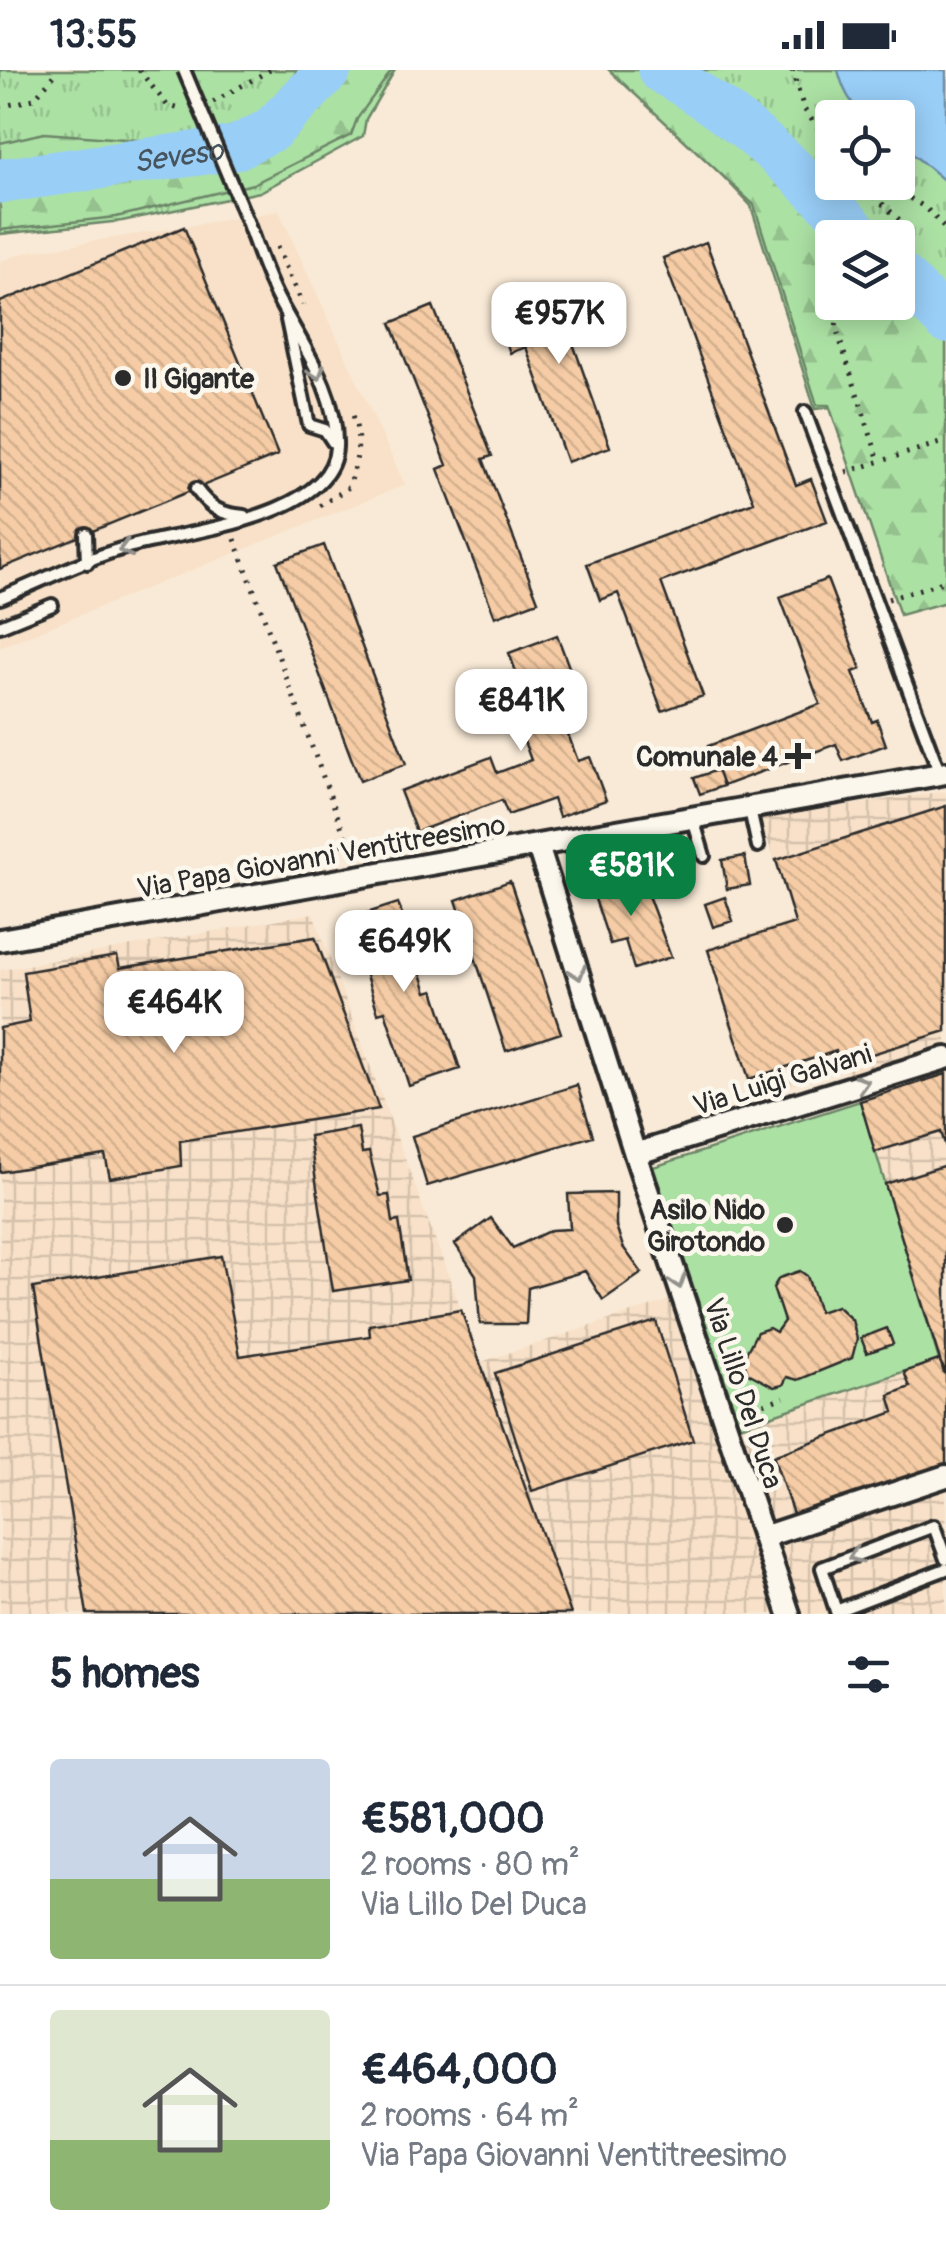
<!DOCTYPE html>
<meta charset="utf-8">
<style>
:root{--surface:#fff;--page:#f2f2f3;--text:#1f2937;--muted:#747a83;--line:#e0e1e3;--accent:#0b8043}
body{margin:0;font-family:Pangolin,sans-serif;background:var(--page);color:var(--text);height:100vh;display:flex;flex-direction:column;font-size:38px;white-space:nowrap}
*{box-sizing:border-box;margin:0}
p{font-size:32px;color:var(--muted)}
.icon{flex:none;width:55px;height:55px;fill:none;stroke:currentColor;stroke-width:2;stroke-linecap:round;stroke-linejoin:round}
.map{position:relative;height:1544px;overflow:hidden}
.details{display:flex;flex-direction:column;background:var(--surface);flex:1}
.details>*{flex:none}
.buttons{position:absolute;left:815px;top:30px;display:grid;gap:20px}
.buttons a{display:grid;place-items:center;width:100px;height:100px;border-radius:10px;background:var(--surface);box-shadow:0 5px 25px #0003;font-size:50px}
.price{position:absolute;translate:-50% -85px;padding:0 22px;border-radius:20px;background:#fff;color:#222;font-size:32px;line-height:65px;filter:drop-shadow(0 2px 5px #0008)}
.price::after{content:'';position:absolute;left:50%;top:60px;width:30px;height:22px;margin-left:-15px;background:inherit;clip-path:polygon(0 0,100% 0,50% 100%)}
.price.on{background:var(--accent);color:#fff}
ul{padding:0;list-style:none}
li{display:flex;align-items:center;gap:30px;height:250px;padding:0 50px}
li+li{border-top:2px solid var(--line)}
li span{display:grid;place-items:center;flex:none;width:280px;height:200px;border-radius:10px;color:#555}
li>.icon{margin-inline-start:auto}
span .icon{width:120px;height:120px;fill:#fffc;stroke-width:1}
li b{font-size:42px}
h2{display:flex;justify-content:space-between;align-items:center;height:120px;padding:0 50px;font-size:42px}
.status{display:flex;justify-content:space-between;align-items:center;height:70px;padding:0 50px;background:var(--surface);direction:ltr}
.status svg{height:28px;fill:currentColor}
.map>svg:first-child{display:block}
</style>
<div class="status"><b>13:55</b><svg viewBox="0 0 49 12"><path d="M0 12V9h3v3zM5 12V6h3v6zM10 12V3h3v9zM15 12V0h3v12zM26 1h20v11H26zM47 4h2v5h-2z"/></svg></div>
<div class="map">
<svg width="946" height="1544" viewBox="0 0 946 1544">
<defs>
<pattern id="industrial-grid" width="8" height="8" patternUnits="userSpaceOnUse" patternTransform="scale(2.5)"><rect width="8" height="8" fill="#f8e1c8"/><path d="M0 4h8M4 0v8" fill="none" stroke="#d5c1ac"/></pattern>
<pattern id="grass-tufts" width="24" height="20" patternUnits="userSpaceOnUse" patternTransform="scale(2.5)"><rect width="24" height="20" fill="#ace1a4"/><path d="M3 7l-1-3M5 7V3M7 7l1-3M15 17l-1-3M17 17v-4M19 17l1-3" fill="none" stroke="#94c18d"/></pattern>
<pattern id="forest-firs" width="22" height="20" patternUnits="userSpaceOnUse" patternTransform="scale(2.5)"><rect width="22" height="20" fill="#ace1a4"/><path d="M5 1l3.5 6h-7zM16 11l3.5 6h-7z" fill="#94c18d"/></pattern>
<pattern id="building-back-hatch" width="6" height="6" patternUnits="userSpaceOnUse" patternTransform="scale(2.5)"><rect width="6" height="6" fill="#f5cca5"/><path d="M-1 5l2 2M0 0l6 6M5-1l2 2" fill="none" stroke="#d2af8e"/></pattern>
</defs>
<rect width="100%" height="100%" fill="#f9ead7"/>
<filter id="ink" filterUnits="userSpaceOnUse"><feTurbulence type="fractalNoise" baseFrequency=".01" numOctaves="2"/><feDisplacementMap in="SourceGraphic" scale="20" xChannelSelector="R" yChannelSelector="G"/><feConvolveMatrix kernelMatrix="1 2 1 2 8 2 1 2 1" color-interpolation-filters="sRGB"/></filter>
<g filter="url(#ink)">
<!-- built -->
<path fill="#f8e1c8" d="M279,141L405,415L0,577V191L27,182Z"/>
<!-- industrial -->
<path fill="url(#industrial-grid)" d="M946,721V1544H0V900L313,843L481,1292L670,1230L716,1365L939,1290L860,1031L844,1000L752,1027L706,878L795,850L760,748Z"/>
<!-- grass -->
<path fill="url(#grass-tufts)" stroke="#6c8668" stroke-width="2.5" fill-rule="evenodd" d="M0,0H395L366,49L363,66L260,122L122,151L0,164Z
M623,0H946V531L901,544L830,337L815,339L751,136ZM832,48H898V112H832ZM832,168H898V232H832Z"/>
<!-- forest -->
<path fill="url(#forest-firs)" stroke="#6c8668" stroke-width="2.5" d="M297,0H392L357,49L351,65L253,114L116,147L0,160V73L44,63L179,73L272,44Z
M609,0H694L850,167L832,168V232H898V221L946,270V532L900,545L829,335H817L754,135Z"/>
<!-- garden -->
<path fill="#ace1a4" stroke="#6c8668" stroke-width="2.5" d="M860,1031L939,1290L740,1356L653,1097Z"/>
<!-- water -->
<path fill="#99cef7" stroke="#6d8da5" stroke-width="2.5" d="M838,0H946V112L898,72V48L865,47C850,33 843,20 838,0Z"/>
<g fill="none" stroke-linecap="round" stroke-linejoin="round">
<!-- river -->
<g stroke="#99cef7" stroke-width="45">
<path d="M660,0C746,50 794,98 863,168"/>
<path id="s1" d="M0,111L235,78L271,60L329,0"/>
<path d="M898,202L946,251"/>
</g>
</g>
<!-- building -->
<path fill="url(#building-back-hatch)" stroke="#2b2b2b" stroke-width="2.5" d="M184,157L278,385L0,499V232Z
M706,172L796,415L811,409L827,451L661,512L703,626L662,641L618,523L600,530L587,494L754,432L663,188Z
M579,217L594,260L571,268L610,377L567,392L526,277L510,283L497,246Z
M433,236L492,386L483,389L538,531L495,547L438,399L447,395L391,253Z
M324,475L406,694L360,711L277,492Z
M827,509L861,599L853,602L872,652L877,650L886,675L843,691L836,674L723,716L708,676L820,634L780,527Z
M557,565L585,640L562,648L578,691L590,687L606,730L559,747L553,729L508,745L502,730L416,762L400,721L491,687L497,703L531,690L519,658L535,652L509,583Z
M717,700L723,716L700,724L694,708Z
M946,736V961L840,994L836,981L749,1009L708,880L795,853L776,790Z
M745,786L750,815L727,819L722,790Z
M639,801L671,887L634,899L625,870L610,874L591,817Z
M510,811L561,963L506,981L456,830Z
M725,827L733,851L713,857L705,834Z
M398,833L427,922L434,920L460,999L409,1016L385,941L378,943L348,849Z
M315,867L379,1039L180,1071L181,1096L110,1108L105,1085L0,1102V958L30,952L23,902L117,886L120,898Z
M946,1004V1077L941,1062L875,1082L860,1031Z
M577,1015L593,1066L427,1116L412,1066Z
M358,1058L362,1083L369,1082L380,1126L389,1125L393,1152L399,1151L408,1210L333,1221L309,1066Z
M946,1095V1302L944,1303L885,1114Z
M616,1123V1156L623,1177L642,1203L603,1230L585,1201L528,1218L526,1254H480L476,1205L455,1174L491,1148L513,1178L551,1160L570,1159L568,1124Z
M221,1186L240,1286L370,1266L369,1255L461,1240L571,1544H87L33,1218Z
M800,1201L807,1206L819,1242L837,1236L852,1250L857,1269L852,1288L798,1310L787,1307L783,1315L774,1317L748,1303L743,1289L757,1262L769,1258L776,1262L784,1251L773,1218L779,1208Z
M656,1251L693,1370L532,1421L495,1303Z
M887,1258L893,1274L867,1283L861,1268Z
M939,1290L946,1302V1395L794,1447L773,1386L894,1342L889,1325L910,1317L904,1302Z"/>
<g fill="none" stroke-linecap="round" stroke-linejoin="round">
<!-- service casing -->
<g stroke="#2b2b2b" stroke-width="18">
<path id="service" d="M287,250L309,355L325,360L333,372
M805,342L940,704
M196,419C210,438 220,444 244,446
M86,464L87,493
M0,528C42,511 84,489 128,477C179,462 333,449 336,377C338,322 302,275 278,229C265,204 257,178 247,151
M0,556L52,535
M750,740L758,776
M693,749L704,786
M836,1541L946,1499
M837,1544L822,1498L934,1456L946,1489"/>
</g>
<!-- minor casing -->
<g stroke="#2b2b2b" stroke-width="28">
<path id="minor" d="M538,776L635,1084L789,1544
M0,870L946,703
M635,1084L946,988
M763,1467L946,1406"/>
</g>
<!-- path -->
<path stroke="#2b2b2b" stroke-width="5" stroke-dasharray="2.5 8" stroke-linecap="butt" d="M139,0L167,35L183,40
M792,0L804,39L832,78
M213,32L270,0
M0,37L34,29L59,0
M859,112L904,154L898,173
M883,112L926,138L946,160
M277,177L303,235
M839,232L836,258L879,391
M846,402L946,371
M320,436L349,417C357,392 362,371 353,345
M235,469L352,785
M888,529L946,511
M330,775L350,774
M744,1341L784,1327"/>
<!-- service -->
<use href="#service" stroke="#fbf7ec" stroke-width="10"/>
<!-- minor -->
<use href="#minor" stroke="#fbf7ec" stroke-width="20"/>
<!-- service-bridge casing -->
<g stroke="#2b2b2b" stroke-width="18" stroke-linecap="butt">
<path id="service-bridge" d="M184,0L247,151"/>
</g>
<!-- service-bridge -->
<use href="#service-bridge" stroke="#fbf7ec" stroke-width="10"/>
</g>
<!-- one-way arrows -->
<defs><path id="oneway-chevron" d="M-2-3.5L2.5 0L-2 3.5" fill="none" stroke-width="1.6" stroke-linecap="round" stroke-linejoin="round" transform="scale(2.5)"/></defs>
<g stroke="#93918c">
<use href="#oneway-chevron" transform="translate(317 303) rotate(70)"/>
<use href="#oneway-chevron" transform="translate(125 479) rotate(164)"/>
<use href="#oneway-chevron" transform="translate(578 903) rotate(73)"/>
<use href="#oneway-chevron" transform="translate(862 1013) rotate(-17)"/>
<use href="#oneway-chevron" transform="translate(678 1212) rotate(71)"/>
<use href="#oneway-chevron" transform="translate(855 1486) rotate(159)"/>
</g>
</g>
<!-- markers -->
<g fill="#2b2b2b" stroke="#fbf7ec" stroke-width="4">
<circle cx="123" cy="308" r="10"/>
<path d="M793 671h10v10h10v10h-10v10h-10v-10h-10v-10h10z"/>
<circle cx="785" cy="1155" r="10"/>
</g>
<g text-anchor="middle" stroke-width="9" stroke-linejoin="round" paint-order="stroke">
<!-- poi labels -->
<g font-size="28" font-weight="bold" fill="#2b2b2b" stroke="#fbf7ec" text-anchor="end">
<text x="143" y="318" text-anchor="start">Il Gigante</text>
<text x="778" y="696">Comunale 4</text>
<text x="765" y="1149">Asilo Nido<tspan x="765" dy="32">Girotondo</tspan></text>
</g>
<!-- street labels -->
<g font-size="28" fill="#2b2b2b" stroke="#fbf7ec">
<text transform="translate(321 786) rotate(-10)" y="10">Via Papa Giovanni Ventitreesimo</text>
<text transform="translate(782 1009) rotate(-17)" y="10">Via Luigi Galvani</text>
<text transform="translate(744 1323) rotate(72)" y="10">Via Lillo Del Duca</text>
</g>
<!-- water labels -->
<g font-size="30" font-style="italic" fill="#46545e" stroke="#fbf7ec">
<text dy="10" stroke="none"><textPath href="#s1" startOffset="180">Seveso</textPath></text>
</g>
</g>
</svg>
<div class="buttons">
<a><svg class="icon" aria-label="locate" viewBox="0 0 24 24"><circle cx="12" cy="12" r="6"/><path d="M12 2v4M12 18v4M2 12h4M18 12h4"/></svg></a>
<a><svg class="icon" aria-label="layers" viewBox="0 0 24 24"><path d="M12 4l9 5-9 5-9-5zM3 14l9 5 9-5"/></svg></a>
</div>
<b class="price" style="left:559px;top:297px">€957K</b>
<b class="price" style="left:521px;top:684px">€841K</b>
<b class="price on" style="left:631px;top:849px">€581K</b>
<b class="price" style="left:404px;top:925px">€649K</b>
<b class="price" style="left:174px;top:986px">€464K</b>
</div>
<section class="details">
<h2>5 homes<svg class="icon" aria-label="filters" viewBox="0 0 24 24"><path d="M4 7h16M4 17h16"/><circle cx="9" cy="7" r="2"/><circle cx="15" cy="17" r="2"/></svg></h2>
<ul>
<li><span style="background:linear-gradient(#c9d6e8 60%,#8fb573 0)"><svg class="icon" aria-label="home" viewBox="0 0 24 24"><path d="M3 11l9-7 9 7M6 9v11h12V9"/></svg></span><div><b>€581,000</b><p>2 rooms · 80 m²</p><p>Via Lillo Del Duca</p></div></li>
<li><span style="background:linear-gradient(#dfe7d0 65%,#8fb573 0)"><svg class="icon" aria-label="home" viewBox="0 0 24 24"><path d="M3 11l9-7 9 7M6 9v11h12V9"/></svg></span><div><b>€464,000</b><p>2 rooms · 64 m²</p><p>Via Papa Giovanni Ventitreesimo</p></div></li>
</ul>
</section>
